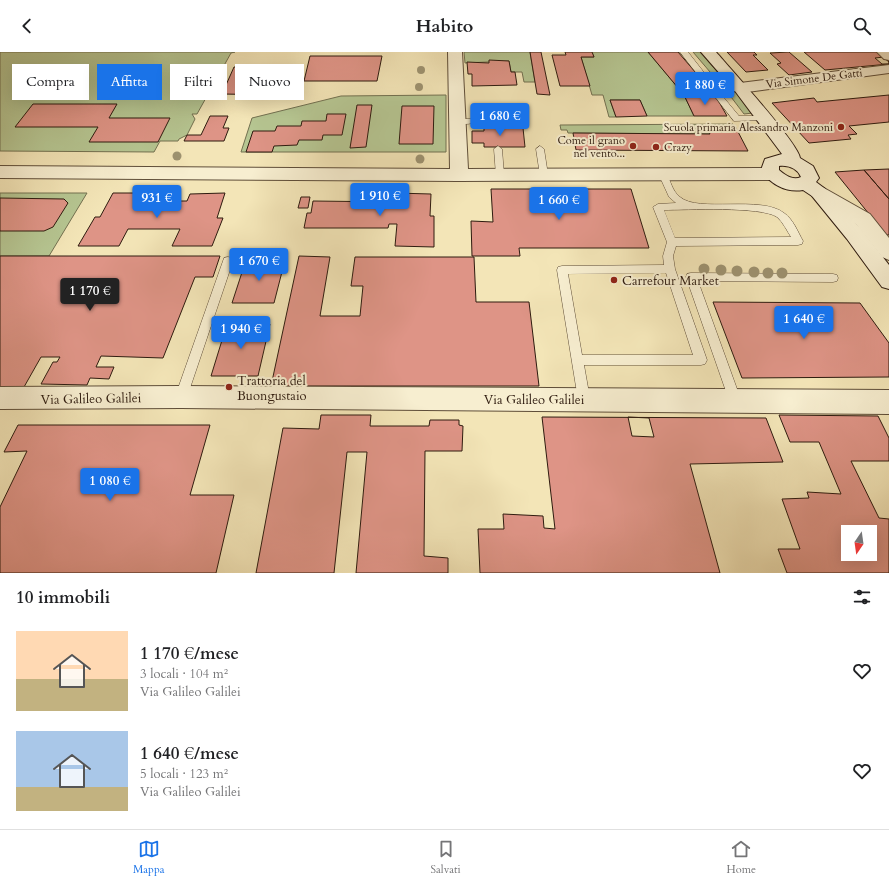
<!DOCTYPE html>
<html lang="it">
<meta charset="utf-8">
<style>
:root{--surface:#fff;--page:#f2f2f2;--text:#202124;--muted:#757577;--line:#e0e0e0;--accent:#1a73e8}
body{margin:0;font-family:Cardo,serif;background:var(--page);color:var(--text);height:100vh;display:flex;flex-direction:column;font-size:15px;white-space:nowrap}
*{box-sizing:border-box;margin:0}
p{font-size:13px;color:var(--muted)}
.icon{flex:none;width:22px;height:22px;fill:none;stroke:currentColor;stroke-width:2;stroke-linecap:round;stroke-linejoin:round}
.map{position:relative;height:521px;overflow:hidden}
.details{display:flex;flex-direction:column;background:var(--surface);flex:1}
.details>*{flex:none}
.hud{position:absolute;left:12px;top:12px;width:400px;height:36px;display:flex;gap:8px}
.needle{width:26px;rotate:193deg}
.buttons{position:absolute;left:841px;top:473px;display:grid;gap:8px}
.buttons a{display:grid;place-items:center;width:36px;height:36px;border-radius:0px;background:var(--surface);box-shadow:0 4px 16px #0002;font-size:20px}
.price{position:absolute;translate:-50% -34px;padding:0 9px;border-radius:4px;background:var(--accent);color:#fff;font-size:13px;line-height:26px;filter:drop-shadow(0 1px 2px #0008)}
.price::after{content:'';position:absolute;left:50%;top:24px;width:12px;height:9px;margin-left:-6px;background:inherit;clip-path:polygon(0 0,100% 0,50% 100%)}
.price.on{background:#222;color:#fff}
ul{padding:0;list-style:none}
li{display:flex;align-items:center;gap:12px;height:100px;padding:0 16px}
li span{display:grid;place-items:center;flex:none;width:112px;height:80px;border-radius:0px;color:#555}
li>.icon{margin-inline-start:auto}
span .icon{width:48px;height:48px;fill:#fffc;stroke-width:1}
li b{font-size:17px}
h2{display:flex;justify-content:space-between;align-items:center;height:48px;padding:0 16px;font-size:17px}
.chip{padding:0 14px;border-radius:0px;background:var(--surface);box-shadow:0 4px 16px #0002;font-size:14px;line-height:36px}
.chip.on{background:var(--accent);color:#fff}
header{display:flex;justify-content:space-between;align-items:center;height:52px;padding:0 16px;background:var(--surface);font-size:18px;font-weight:800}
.tabs{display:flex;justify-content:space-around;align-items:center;height:56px;border-top:1px solid var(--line);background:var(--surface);font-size:11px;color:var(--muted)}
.tabs a{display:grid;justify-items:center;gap:2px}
.tabs .on{color:var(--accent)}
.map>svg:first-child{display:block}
</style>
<header><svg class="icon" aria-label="back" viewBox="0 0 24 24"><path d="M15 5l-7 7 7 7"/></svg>Habito<svg class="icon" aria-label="search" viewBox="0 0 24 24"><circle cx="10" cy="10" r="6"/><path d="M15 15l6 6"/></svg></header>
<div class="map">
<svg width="889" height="521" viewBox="0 0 889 521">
<rect width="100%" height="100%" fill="#f3e5b7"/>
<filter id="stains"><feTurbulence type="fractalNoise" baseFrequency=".005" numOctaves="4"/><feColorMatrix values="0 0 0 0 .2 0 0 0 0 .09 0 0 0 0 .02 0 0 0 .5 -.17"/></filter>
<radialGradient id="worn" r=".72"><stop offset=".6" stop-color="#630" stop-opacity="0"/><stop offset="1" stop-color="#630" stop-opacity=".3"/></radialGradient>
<!-- green -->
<path fill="#b6c692" stroke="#727050" d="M0,0H235L231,1L197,62H192L195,67L187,83L179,87L178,89H160L154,100L0,99Z
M464,0H530L535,30H524L522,20H511L509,9L465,11Z
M592,0H648L684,43L694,64H647L640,48H610L616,65H609L603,43H592L581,5H594Z
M693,0H700L729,33L722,34Z
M736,40L753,61L744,62L728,41Z
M446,43V100H241L252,66L341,44Z
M733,72L735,74H706L710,82L568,81L567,78H561L560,73Z
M0,141H87L49,204H0Z"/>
<!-- building -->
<path fill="#de9486" stroke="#2e1b0f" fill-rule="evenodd" d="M530,0H541L550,43L537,42Z
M565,0H592L594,5H581L590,34H560L552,3H566Z
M648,0H678L715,43H684Z
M727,0H754L757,3H753L768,18L746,20Z
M789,0L812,20L789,23L777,12L781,11L770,1Z
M804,0H877L889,10V12L825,18Z
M310,4H382L377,29H304Z
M884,5L889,10V12H882L875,6Z
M489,8L509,9L511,20H515L517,33L472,34V22H468L467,10L489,11Z
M234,15L290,16L280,43L222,42Z
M684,43H715L727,64H694Z
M889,43V70L849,74L857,82L848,83L851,87L809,91L772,51L814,46L817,50Z
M610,48H640L647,64L616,65Z
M33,52H117L109,66H170L158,90H89L98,75H15Z
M357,53H372L366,95L350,96Z
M402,54H434L433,92H399Z
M505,60H524L525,64H505Z
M327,62H346L342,83H323L322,88H299L297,93L274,94L272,100H246L253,79H275L277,74H301L302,69H326Z
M210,64H228L223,76H229L224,89H184L187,83H201Z
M706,74H735L748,99L576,98L573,81L710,82Z
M484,76H523L525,95H484V91H472V79H484Z
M889,117V147L864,118Z
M864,118L889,147V183H886L835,120Z
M491,137H631L649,196H519L520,204H472L471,169L493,170Z
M113,141H148L144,149H187L190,142L225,141L217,166H223L212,194H172L180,177H128L119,194H78L95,165H100Z
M395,141L431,142L430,164H434V195L395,194L397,172H389L388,176H304L307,161H311L313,149L394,150Z
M301,145H310L308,156H298Z
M0,146L64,147L68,151L53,175L44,179H0Z
M0,204H220L213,225H195L163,306L101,304L96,315H114L109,327L90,326L87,333L41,332L53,310H57L60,305H41L24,335H0Z
M299,204L330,205L320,264H360L363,234H351L355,205H474L476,250H529L539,334H271Z
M246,208H285L274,251H232Z
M713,250L860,251L889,291V325L742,326Z
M227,272H270L258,324H211Z
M321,363H371L370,374H429L430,368H459V373L463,374L462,399H425L424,504L448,506V521H356L367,400H347L334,521H256L283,376L319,377Z
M779,363L878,364L889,386V409H851L879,466L889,467V521H787L778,497H800L782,447L809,446L807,440L841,442L819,390H790ZM848,480H870V502H848Z
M542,365L766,366L783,410L690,412L720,521H480L478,477H504L503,462L543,464L544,476L555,477Z
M628,365L649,366L654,385L632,384Z
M18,373H210L190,443H234L216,521H0V455L27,399L4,400Z"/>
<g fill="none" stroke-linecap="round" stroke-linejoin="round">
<!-- service casing -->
<g stroke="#5f4e39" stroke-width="1">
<path id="service" d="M680,0H688L717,37L743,34V38L720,41L739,64H764L768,66L767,68L734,69Z
M455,67H473L477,69C472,73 459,73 454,69Z
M498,94L502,97L504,123L500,126L496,123L494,97Z
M540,94L544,97L548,123L544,126L540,123L536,97Z
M663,120L666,121C671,129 672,139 680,145C698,161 761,143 784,161C793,167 798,180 803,189L802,192L798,193L676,194L673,204L675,217L707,308L705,312L701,313H584L590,347L588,351L584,353L580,351L578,347L557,218L558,215L562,214L664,213L663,204L667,190L653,155L658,152L676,151L669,145L659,123ZM664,158C686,158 761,154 777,165C783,170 787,179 791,185L675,186ZM666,221L693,303H582L568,222Z
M228,205L232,206L233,209L187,345L185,349L181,351L177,349L175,345L223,209L224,206Z
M691,221L833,222L837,223L838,226L837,229L833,230L698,229L741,348L739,352L735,354L731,352L729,348L686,225L687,222Z"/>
</g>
<!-- minor casing -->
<g stroke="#5f4e39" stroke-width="2">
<path id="minor" d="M448,0H462L468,117L772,116L778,118L781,122L778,126L772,128L459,129L0,126V114L450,117Z
M877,0H889V8L884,7Z
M889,13V21L740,41L735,39L732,36L735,33L740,31Z
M818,134L824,136L870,162L889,186V208L882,205L856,172L812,144L809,140L812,136Z
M181,334L889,338V362L181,356L0,357V335Z"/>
</g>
<!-- secondary casing -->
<g stroke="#2e1b0f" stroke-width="2">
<path id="secondary" d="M701,0H716C729,15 799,92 800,106L813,114L819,126L816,130L824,136L861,177L889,213V237L882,235L847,187L812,144L803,138C786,141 770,132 761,118L765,107L782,102L735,39ZM779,114C788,113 797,116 801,125C793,129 785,123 779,118Z"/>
</g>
<!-- service -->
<use href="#service" fill="#f7eed0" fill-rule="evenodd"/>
<!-- minor -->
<use href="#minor" fill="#f7eed0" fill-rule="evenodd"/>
<!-- secondary -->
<use href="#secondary" fill="#f7eed0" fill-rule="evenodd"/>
</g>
<!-- trees -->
<g fill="#9d9270">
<circle cx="421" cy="18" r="4"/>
<circle cx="419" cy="35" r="4"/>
<circle cx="177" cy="104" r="4.5"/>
<circle cx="420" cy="107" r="4.5"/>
<circle cx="704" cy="217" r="5.5"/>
<circle cx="721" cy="218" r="5.5"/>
<circle cx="737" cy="219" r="5.5"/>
<circle cx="754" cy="220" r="5.5"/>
<circle cx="768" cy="221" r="5.5"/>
<circle cx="782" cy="221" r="5.5"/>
</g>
<!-- markers -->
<g fill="#8f2418" stroke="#f7eed0" stroke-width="1.5">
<circle cx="841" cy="75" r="4"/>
<circle cx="633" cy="94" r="4"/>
<circle cx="656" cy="95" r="4"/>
<circle cx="614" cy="228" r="4"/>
<circle cx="229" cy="335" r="4"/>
</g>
<g text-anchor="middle" stroke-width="4" stroke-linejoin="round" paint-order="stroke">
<!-- far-street labels -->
<g font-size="11" fill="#2e1b0f" stroke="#f7eed0">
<text transform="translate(814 26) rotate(-7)" y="4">Via Simone De Gatti</text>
</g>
<!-- far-poi labels -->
<g font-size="11" fill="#2e1b0f" stroke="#f7eed0" text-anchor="end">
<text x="833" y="79">Scuola primaria Alessandro Manzoni</text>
<text x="625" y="92">Come il grano<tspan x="625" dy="13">nel vento...</tspan></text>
<text x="664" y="99" text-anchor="start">Crazy</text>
</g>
<!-- poi labels -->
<g font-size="13" fill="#2e1b0f" stroke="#f7eed0" text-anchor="start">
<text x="622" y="233">Carrefour Market</text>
<text x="237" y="333">Trattoria del<tspan x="237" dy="15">Buongustaio</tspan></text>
</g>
<!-- street labels -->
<g font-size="13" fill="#2e1b0f" stroke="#f7eed0">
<text transform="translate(91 346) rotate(-1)" y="5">Via Galileo Galilei</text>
<text x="534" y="352">Via Galileo Galilei</text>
</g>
</g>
<rect width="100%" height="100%" filter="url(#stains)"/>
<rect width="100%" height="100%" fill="url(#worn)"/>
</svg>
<div class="buttons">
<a><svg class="needle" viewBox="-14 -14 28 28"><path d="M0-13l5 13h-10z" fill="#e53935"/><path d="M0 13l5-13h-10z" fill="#757577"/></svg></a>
</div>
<b class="price" style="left:705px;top:54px">1 880 €</b>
<b class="price" style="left:500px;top:85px">1 680 €</b>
<b class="price" style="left:380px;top:165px">1 910 €</b>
<b class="price" style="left:157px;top:167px">931 €</b>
<b class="price" style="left:559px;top:169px">1 660 €</b>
<b class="price" style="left:259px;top:230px">1 670 €</b>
<b class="price on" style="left:90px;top:260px">1 170 €</b>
<b class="price" style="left:804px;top:288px">1 640 €</b>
<b class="price" style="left:241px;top:298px">1 940 €</b>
<b class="price" style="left:110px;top:450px">1 080 €</b>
<div class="hud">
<a class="chip">Compra</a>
<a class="chip on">Affitta</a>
<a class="chip">Filtri</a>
<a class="chip">Nuovo</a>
</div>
</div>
<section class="details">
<h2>10 immobili<svg class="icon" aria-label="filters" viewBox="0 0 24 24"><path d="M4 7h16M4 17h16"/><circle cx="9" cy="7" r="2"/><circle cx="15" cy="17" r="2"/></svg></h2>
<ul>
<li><span style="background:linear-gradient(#ffd9b3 60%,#c2b280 0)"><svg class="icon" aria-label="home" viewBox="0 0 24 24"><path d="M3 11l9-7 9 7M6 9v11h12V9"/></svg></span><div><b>1 170 €/mese</b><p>3 locali · 104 m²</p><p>Via Galileo Galilei</p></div><svg class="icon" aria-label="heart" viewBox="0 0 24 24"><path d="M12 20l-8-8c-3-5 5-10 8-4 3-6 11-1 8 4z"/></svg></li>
<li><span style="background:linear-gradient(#a9c7e8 70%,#c2b280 0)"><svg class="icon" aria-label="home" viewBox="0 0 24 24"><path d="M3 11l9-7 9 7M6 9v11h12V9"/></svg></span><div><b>1 640 €/mese</b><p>5 locali · 123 m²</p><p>Via Galileo Galilei</p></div><svg class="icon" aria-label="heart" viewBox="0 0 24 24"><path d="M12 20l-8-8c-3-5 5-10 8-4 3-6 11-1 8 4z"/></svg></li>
</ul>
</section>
<nav class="tabs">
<a class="on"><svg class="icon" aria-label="map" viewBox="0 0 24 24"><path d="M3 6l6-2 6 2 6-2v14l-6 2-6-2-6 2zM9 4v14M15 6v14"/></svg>Mappa</a>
<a><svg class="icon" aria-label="saved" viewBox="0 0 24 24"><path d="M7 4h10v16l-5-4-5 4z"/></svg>Salvati</a>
<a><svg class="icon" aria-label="home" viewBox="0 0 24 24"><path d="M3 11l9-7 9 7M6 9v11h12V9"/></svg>Home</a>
</nav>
